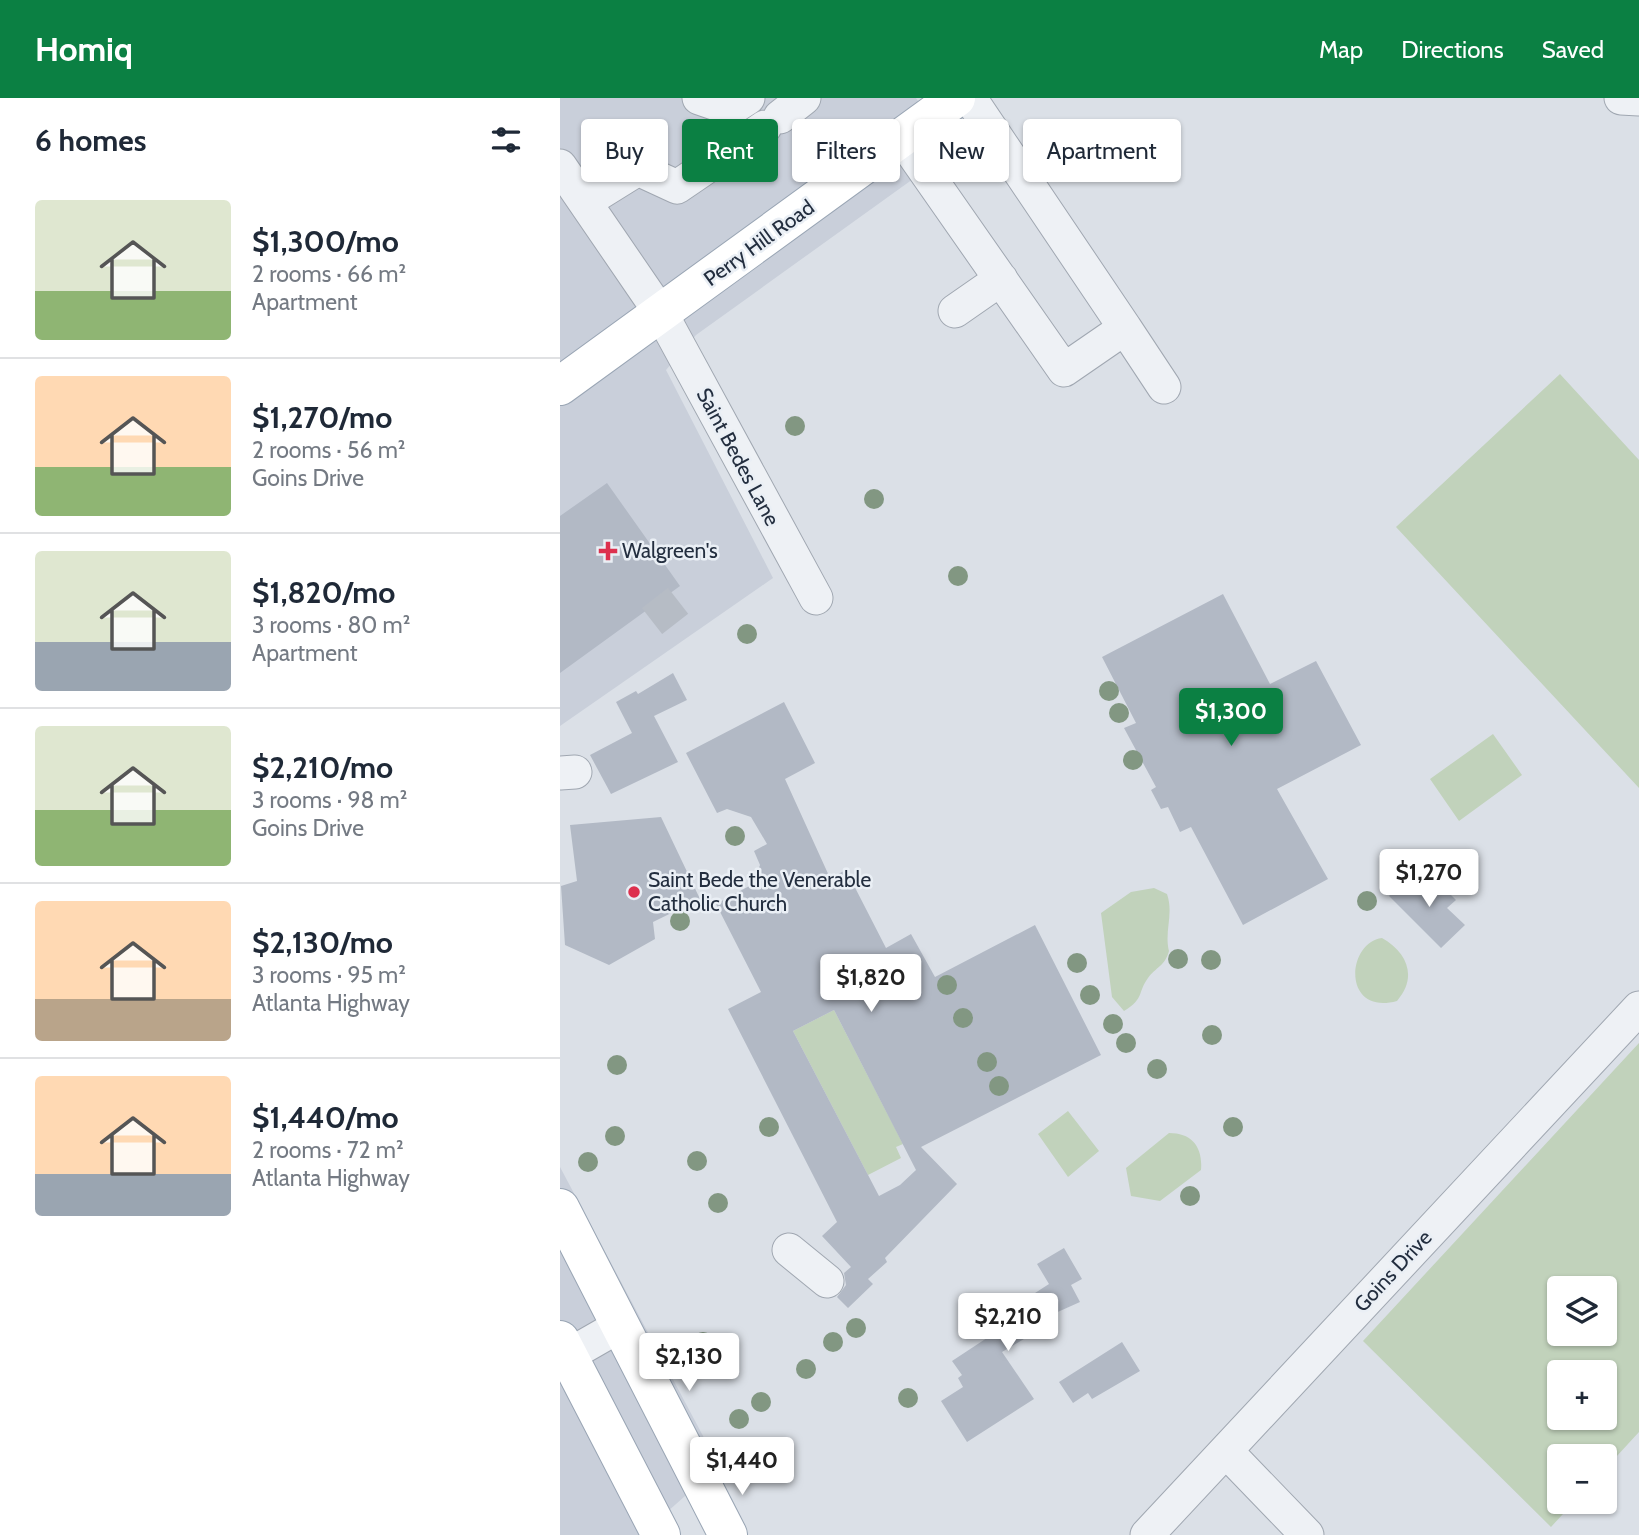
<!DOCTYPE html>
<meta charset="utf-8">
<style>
:root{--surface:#fff;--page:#f6f6f7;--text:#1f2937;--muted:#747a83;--line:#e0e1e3;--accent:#0b8043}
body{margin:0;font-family:Cabin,sans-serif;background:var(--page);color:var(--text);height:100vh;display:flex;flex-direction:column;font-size:26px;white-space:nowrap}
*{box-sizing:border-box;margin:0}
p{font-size:23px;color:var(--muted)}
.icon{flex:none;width:38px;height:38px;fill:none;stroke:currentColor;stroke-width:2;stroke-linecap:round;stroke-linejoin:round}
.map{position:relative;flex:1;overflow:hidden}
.side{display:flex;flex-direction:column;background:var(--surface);width:560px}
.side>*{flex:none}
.banner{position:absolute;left:21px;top:21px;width:665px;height:63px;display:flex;gap:14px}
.controls{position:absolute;left:987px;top:1178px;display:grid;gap:14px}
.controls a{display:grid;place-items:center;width:70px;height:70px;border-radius:7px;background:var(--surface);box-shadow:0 2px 5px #0004;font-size:35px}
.price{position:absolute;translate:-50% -60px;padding:0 16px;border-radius:7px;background:#fff;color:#222;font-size:23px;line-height:46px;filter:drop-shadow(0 2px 4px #0008)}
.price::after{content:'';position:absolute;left:50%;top:42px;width:21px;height:16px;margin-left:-10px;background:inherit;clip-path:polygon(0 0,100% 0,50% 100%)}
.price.current{background:var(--accent);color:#fff}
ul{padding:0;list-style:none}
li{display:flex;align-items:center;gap:21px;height:175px;padding:0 35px}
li+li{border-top:2px solid var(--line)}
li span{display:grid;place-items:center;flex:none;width:196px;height:140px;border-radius:7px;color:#555}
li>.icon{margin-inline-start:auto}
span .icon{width:84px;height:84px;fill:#fffc;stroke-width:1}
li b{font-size:30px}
h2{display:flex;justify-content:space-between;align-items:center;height:84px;padding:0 35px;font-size:30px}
.tag{padding:0 24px;border-radius:7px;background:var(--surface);box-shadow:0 2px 5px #0004;font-size:24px;line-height:63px}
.tag.current{background:var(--accent);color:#fff}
header{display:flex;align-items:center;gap:42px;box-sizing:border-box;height:98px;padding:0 35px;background:var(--accent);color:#fff}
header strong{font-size:33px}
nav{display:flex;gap:38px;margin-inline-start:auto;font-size:24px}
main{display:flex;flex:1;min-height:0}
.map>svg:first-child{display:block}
</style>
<header>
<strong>Homiq</strong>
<nav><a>Map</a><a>Directions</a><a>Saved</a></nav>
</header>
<main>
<section class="side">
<h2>6 homes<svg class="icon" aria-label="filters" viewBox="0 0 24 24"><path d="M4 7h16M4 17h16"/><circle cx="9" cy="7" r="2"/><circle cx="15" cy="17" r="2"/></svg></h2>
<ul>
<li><span style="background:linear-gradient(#dfe7d0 65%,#8fb573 0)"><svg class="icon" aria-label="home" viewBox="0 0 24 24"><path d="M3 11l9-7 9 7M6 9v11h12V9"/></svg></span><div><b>$1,300/mo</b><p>2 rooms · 66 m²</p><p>Apartment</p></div></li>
<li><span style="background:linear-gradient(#ffd9b3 65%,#8fb573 0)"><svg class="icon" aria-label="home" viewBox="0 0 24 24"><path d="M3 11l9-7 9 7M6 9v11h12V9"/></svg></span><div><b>$1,270/mo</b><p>2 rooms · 56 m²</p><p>Goins Drive</p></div></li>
<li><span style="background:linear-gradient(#dfe7d0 65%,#9aa5b1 0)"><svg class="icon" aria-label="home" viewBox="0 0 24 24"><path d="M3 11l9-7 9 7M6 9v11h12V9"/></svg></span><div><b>$1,820/mo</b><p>3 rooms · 80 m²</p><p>Apartment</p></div></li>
<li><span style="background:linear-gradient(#dfe7d0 60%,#8fb573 0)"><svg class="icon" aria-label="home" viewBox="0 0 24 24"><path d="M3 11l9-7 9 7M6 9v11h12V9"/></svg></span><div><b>$2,210/mo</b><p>3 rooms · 98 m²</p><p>Goins Drive</p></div></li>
<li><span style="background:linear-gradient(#ffd9b3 70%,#b9a48a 0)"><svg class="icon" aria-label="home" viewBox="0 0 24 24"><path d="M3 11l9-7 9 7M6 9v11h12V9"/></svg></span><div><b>$2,130/mo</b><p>3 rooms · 95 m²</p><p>Atlanta Highway</p></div></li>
<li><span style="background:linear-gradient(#ffd9b3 70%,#9aa5b1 0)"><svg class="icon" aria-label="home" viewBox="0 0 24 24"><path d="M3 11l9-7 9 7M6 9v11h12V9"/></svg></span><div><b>$1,440/mo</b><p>2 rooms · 72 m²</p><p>Atlanta Highway</p></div></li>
</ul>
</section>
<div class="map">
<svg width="1079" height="1437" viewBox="0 0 1079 1437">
<rect width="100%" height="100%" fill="#dbe0e7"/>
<!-- built -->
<path fill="#c9cfda" d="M0,0H356L392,53L136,237L106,272L213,480L0,628Z
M0,1069L159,1368L81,1437H0Z"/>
<!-- green -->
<path fill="#c1d2bb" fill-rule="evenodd" d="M1000,276L1079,362V690L836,429Z
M933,636L962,677L899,723L870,681Z
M594,790L607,796C614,816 604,834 609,853C605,868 596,869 588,880C577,895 585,900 564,913L552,899L541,815L571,794Z
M822,840C847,854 858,879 837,903C782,918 786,845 822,840Z
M274,912L343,1046L336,1049L341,1060L308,1077L233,933Z
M1079,945V1334L1045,1371V1358H999V1404H1014L991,1429L803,1243ZM999,1190H1045V1236H999ZM999,1274H1045V1320H999Z
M508,1013L539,1053L508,1079L478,1036Z
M609,1035C632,1035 643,1049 641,1072L600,1103L571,1098L566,1070Z"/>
<!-- building -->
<path fill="#b2b9c5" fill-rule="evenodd" d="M47,385L120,488L0,575V418Z
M663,496L710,586L756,563L801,647L717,691L768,781L683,827L631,729L620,734L608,709L601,711L591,692L596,689L564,630L576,625L542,559Z
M113,575L127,602L94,618L118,664L51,696L30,657L72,635L56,604L76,593L78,596Z
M224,604L255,665L225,681L270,780L286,772L326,850L351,836L375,879L475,827L541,957L361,1049L397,1086L325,1160L327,1164L308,1181L313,1186L288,1210L277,1199L286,1187L284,1175L291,1169L262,1138L277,1124L168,911L201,894L156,806L193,786L200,767L194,753L207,746L191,719L167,711L157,715L126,655ZM274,912L356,1072L340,1087L319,1098L233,933Z
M101,719L140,801L93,824L95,841L49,867L5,847L1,788L17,783L10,727Z
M852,775L869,792L877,783L896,802L887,810L905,827L881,850L829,798Z
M504,1150L522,1181L511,1187L520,1204L491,1217L494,1223L442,1254L474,1301L407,1344L381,1303L403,1289L398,1280L402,1277L392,1263L433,1236L427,1226L489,1186L477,1166Z
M562,1244L580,1273L532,1301L528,1295L513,1305L499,1284Z"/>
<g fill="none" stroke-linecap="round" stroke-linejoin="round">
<!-- minor-tunnel -->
<path stroke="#b6bcc5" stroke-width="33" stroke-dasharray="33 17" stroke-linecap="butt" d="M92,523L119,502"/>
<!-- minor casing -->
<g stroke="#a0a7b1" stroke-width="35">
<path id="minor" d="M139,0L171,11L188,0
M1061,0L1079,1
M220,19L244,0
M342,40L504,272L565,230L410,0
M0,68L102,217L256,500
M25,104L78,71L117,89L205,29
M395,213L441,181
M565,230L604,289
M0,675L15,674
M229,1152L267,1183
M0,1262L61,1227
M666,1353L747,1437
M587,1437L1079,910"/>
</g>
<!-- major casing -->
<g stroke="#99a5b4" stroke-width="40">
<path id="major" d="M0,288L396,0
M0,1110L168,1437
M0,1242L101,1437"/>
</g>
<!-- minor -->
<use href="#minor" stroke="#eef1f5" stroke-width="33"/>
<!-- major -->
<use href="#major" stroke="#fff" stroke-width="38"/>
</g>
<!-- trees -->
<g fill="#829782">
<circle cx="235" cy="328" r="10"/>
<circle cx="314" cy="401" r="10"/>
<circle cx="398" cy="478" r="10"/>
<circle cx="187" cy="536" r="10"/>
<circle cx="549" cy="593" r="10"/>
<circle cx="559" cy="615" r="10"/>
<circle cx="573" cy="662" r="10"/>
<circle cx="175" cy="738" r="10"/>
<circle cx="807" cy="803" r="10"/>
<circle cx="120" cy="823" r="10"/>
<circle cx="618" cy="861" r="10"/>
<circle cx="651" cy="862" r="10"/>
<circle cx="517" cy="865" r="10"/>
<circle cx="387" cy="887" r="10"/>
<circle cx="530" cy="897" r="10"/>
<circle cx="403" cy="920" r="10"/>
<circle cx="553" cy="926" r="10"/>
<circle cx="652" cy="937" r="10"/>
<circle cx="566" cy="945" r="10"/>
<circle cx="427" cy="964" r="10"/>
<circle cx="57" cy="967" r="10"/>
<circle cx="597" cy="971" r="10"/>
<circle cx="439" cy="988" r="10"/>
<circle cx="209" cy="1029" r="10"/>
<circle cx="673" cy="1029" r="10"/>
<circle cx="55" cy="1038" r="10"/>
<circle cx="137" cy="1063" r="10"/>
<circle cx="28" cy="1064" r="10"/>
<circle cx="630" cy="1098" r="10"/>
<circle cx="158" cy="1105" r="10"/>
<circle cx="296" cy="1230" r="10"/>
<circle cx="143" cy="1244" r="10"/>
<circle cx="273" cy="1244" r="10"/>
<circle cx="246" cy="1271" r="10"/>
<circle cx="348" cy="1300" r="10"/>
<circle cx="201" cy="1304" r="10"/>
<circle cx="179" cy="1321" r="10"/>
</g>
<!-- markers -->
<g fill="#dd304e" stroke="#eaeff5" stroke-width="2.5">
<path d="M44.5 442.5h7v7h7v7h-7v7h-7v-7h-7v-7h7z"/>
<circle cx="74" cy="794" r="7"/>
</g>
<g text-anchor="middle" stroke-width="5" stroke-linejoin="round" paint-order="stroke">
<!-- street labels -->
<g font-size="21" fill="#232e3f" stroke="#eaeff5">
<text transform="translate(199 145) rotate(-36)" y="7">Perry Hill Road</text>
<text transform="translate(178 359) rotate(62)" y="7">Saint Bedes Lane</text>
<text transform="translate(833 1173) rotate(-47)" y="7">Goins Drive</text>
</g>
<!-- poi labels -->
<g font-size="21" fill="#232e3f" stroke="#eaeff5" text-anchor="start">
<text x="62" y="460">Walgreen's</text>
<text x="88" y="789">Saint Bede the Venerable<tspan x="88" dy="24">Catholic Church</tspan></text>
</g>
</g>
</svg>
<div class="controls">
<a><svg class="icon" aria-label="layers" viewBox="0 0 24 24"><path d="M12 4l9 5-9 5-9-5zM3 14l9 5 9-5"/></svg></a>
<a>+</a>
<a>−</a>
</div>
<b class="price current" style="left:671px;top:650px">$1,300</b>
<b class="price" style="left:869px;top:811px">$1,270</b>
<b class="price" style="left:311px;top:916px">$1,820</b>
<b class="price" style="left:448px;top:1255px">$2,210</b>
<b class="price" style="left:129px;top:1295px">$2,130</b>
<b class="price" style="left:182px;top:1399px">$1,440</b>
<div class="banner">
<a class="tag">Buy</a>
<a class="tag current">Rent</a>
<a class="tag">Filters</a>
<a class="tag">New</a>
<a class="tag">Apartment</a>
</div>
</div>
</main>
